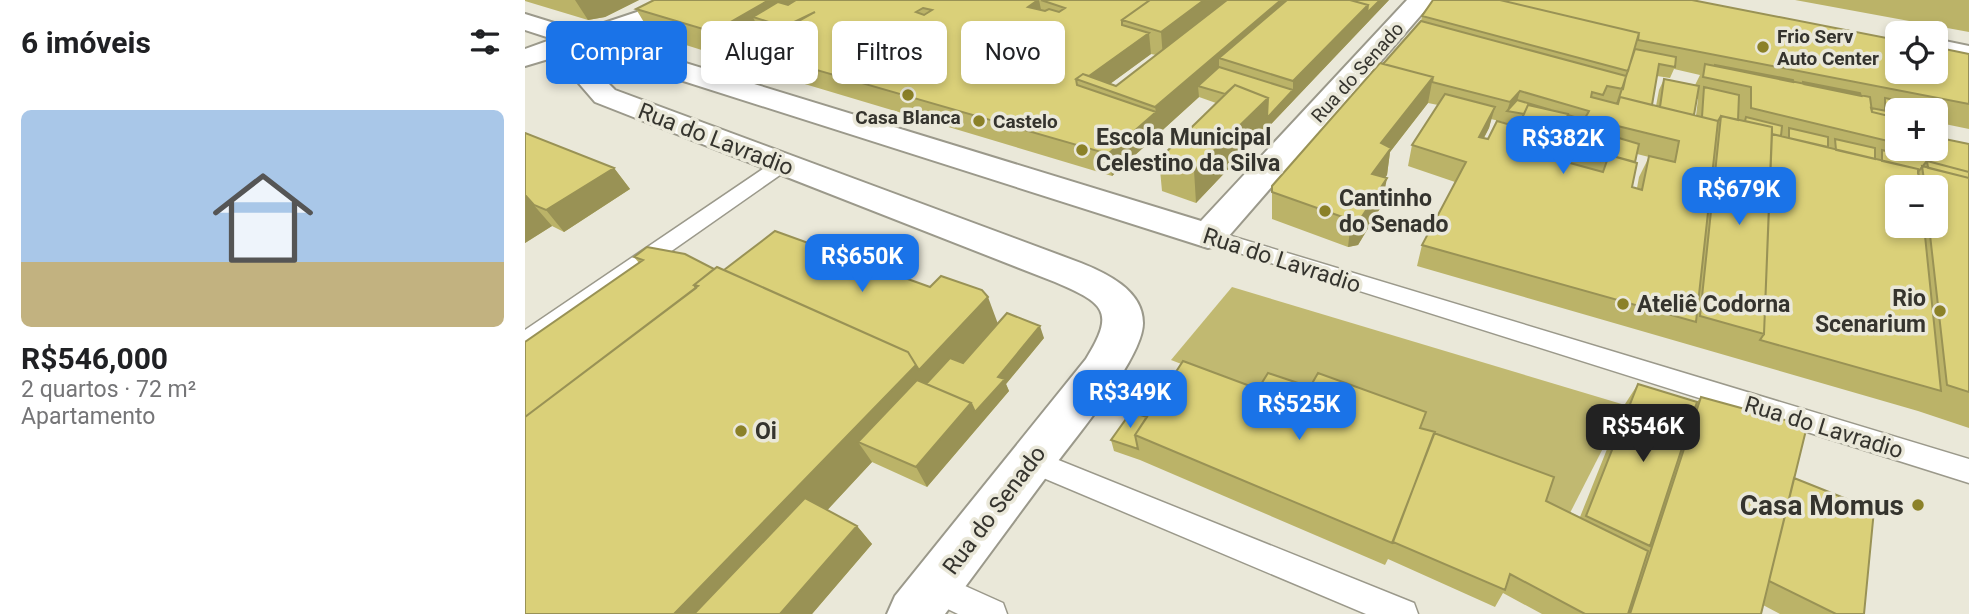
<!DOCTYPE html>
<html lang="pt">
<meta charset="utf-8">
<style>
:root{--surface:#fff;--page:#f2f2f2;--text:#202124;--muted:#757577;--accent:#1a73e8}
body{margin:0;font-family:Roboto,sans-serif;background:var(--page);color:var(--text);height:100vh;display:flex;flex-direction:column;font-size:26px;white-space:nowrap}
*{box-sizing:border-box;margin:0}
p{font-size:23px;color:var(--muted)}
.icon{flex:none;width:38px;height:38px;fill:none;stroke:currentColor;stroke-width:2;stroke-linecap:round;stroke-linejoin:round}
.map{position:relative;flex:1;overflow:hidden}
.panel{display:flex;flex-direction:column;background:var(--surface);width:525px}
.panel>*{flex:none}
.guide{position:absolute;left:21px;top:21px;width:665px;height:63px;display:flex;gap:14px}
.buttons{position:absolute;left:1360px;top:21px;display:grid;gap:14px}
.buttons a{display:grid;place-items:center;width:63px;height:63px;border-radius:10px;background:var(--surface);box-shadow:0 4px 10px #0003;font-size:35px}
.price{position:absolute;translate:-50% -60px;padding:0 16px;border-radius:14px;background:var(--accent);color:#fff;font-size:23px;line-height:46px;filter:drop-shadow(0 2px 4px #0008)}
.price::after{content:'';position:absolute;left:50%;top:42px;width:21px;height:16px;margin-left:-10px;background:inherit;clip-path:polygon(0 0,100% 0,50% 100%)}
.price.selected{background:#222;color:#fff}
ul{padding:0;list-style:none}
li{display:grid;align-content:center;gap:14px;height:371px;padding:0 21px}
li span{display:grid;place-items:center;height:217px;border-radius:10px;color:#555}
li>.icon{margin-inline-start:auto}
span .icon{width:126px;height:126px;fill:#fffc;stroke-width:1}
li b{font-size:30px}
h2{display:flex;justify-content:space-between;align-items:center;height:84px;padding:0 21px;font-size:30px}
.tag{padding:0 24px;border-radius:10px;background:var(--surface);box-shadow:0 4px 10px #0003;font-size:24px;line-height:63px}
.tag.selected{background:var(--accent);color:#fff}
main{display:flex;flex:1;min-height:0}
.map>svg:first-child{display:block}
</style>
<main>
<section class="panel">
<h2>6 imóveis<svg class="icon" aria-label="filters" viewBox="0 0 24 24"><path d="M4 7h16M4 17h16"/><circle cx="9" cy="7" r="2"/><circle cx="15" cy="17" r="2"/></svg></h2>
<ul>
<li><span style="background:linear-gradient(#a9c7e8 70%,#c2b280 0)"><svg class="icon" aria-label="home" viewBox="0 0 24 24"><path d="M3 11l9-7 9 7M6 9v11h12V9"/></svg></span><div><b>R$546,000</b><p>2 quartos · 72 m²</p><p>Apartamento</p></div></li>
</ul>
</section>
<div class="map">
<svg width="1444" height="614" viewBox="0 0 1444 614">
<rect width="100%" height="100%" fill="#eae8d9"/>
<!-- green -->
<path fill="#c1b971" d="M707,287L1100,405L1045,513L646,360Z"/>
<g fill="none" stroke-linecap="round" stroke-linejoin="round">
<!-- lane casing -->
<g stroke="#9b998b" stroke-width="3">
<path id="lane" d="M258,158L268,164L265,168L8,348L0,351V330L251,160Z
M683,229L1444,459V483L676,241L673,236L676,231Z
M506,449L889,603L893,614H841L497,469L493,461L497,453Z
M409,572L478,603L482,614H433L398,597L394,587L398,577Z"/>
</g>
<!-- secondary casing -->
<g stroke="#9b998b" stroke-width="4">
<path id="secondary" d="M137,0H170C156,19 105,31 82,39L676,221L882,0H909L696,245L683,248L83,57L79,79L90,90L556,263C581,273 618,290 618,323C618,359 548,440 525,472C490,519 455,567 420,614H362L370,596L561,359C591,311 579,303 530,282L70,102L51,80L57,49L0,66V49L28,39L0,30V14L55,31L118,10Z
M1410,39L1444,46V62L1410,55Z"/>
</g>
<!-- lane -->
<use href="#lane" fill="#fff" fill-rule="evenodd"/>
<!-- secondary -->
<use href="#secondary" fill="#fff" fill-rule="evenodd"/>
</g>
<!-- wall -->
<path fill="#bbb368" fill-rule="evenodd" d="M0,0H114L80,17L63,20L0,1Z
M129,0H864L671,203L637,191L634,159L691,103L674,97L587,176L233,70L222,50L242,38L237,37L202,58L126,34L111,9ZM626,54L631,55L591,86L585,84Z
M1270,0H1444V32Z
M897,16L1444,54V129L1410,122V110H1372V149L1444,144V428L1393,411L892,266L897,245L930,182L883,166L887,145L913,105L903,103L865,152L862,175L860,177L857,205L833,245L823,247L747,219V186L858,64L896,21ZM1149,69L1175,75L1170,85L1139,79L1134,90L1131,106L1127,105L1132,76L1145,78ZM1172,99H1173L1171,116L1169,115ZM966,119L994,126L963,139L959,138L964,128ZM1112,154L1124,157L1114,177L1112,188L1107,187ZM1372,187H1410V226H1372Z
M0,133L89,168L105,189L39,232L27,226L0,243Z
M109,257L199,270L473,324L519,338L481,384L484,391L402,487L347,462L302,510L332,526L347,544L287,614H0L114,263Z
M1113,384L1172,402L1176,397L1269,478L1339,614H1255L1238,605L1236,614H1017L978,593L970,607L863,559L860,565L615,460L589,451L586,440L622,417L733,389L896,428L909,433L1021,501L1055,517L1100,404Z"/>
<!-- shaded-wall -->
<path fill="#999255" d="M50,0H114L80,17L63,20Z
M244,0H293L228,17L237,37L202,58L188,32Z
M514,0L518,19L503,7Z
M679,0H713L638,58L636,32Z
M756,0H777L694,58V79L673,86L674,97L587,176L583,154L631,112L630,107Z
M855,0H864L671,203L669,170L743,98L768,90V81L843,5Z
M369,25L376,45L337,68L329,47Z
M624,33L626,54L578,89L557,81Z
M908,77L903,103L865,152L862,175L843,201L847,174L856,143Z
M995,91L989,112L982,111L985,102Z
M970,107L964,128L948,158L954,137Z
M89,168L105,189L39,232L21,210Z
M862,178L857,205L833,245L823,247L826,220Z
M0,195L27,226L0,243Z
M463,297L473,324L409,395L333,442L347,462L206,614H149L391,365Z
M515,326L519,338L481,384L484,391L402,487L391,467L446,403L473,377Z
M332,526L347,544L287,614H255Z"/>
<!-- building -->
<path fill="#dad079" stroke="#999255" stroke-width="2" fill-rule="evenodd" d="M129,0H244L188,32L111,9Z
M271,0H513L503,7L520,11L524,9L534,12L540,8L516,0H625L597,20V25L624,33L564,76L558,74L551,79L552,85L631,112L583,154L222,50L290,12L259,27L228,17L253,2L263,5ZM398,8L407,10L399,15L391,12ZM369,25L379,28L339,51L329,47Z
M625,0H679L636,32L597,20Z
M702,0H756L630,107L551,79L558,74L591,86Z
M762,0H825L843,5L768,81L694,58Z
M825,0H855L842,13L843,5Z
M908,0H975L1114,33L1103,71L897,16Z
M975,0H1167L1372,40V72H1410V47L1444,54V104L1113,40L1114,33Z
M896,21L1101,76L1098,89L1082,86L1078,95L1067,92L1066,97L1093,104L1095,97L1193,121L1171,322L897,245L941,162L887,145L920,94L970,107L954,137L963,139L972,121L993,127L1003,105L1043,114L1034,140L1051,145L1045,163L1078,172L1084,155L1112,163L1107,187L1117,190L1124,156L1150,162L1154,141L1060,118L1064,111L995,91L985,102L907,82L908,77L858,64Z
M1110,49L1151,57L1150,67L1134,64L1127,105L1095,97L1092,104Z
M855,63L908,77L856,143L866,148L847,174L862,178L836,218L826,220L747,192V186Z
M1180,64L1345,97L1347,112L1368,117L1371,143L1226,108V87L1178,77Z
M1190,65L1268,80V82L1190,66Z
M694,67L768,90L742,118L743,98L710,85L700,94L673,86Z
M1139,79L1174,86L1169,115L1135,107Z
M1278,82L1335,93L1336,96L1278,84Z
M710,85L743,98L669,170L634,159Z
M1179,87L1214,95L1213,120L1196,116L1193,121L1177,117Z
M1360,98L1389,104L1390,110H1372V111L1360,109Z
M992,100L1026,110L1003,105L999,114L982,111Z
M1346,108L1372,113V149H1410V137L1444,144V172L1402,161L1393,172V169L1357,161V150L1365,152L1371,143L1368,117L1347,112Z
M1043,115L1059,120L1057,127L1114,144L1110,162L1084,155L1082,159L1076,157L1075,161L1048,154L1051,145L1034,140Z
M1196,116L1247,127L1239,334L1175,316Z
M1221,117L1257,126L1256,136L1247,134V127L1220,121Z
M1264,128L1303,137V147L1264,138Z
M0,133L89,168L21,210L9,205L0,195Z
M1247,134L1393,169L1395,187H1372V226H1399L1416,391L1235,340L1239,334Z
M1310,139L1350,148V159L1311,150Z
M1402,161L1444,172V178L1403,168Z
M1397,166L1444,178V392L1422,385L1404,226H1410V187H1400Z
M250,231L405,287L416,276L457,290L463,297L394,370L383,352L199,270Z
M122,247L160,254L189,269L169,285L171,288L0,417V342L118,260L109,257Z
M192,267L376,349L383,352L391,365L149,614H0V417L173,286L169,285Z
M482,313L515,326L473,377L480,379L450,412L446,403L401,384L425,358L438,363Z
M658,361L733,389L743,373L785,387L793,373L901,412L895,428L910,432L867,543L610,435Z
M392,380L446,403L391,467L333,442Z
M1113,384L1172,402L1125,546L1061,516Z
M1176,397L1282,426L1236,614H1105Z
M606,412L622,417L610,435L613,449L586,440Z
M909,433L1029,477L1021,501L1123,551L1103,614H1060L985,574L980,590L868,542Z
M1269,478L1349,510L1339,614H1311L1244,581Z
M280,498L332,526L255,614H169Z"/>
<!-- markers -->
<g fill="#8b8128" stroke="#eae8d9" stroke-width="2.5">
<circle cx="1238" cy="47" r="7"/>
<circle cx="383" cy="95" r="7"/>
<circle cx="454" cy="121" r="7"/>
<circle cx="557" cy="150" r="7"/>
<circle cx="800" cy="211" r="7"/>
<circle cx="1098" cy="304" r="7"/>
<circle cx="1415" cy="311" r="7"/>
<circle cx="216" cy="431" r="7"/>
<circle cx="1393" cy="505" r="7"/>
</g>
<g text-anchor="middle" stroke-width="7" stroke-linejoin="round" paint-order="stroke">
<!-- far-poi labels -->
<g font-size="19" font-weight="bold" fill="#35342e" stroke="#eae8d9" text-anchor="start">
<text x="1252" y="43">Frio Serv<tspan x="1252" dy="22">Auto Center</tspan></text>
<text x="383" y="124" text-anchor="middle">Casa Blanca</text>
<text x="468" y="128">Castelo</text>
</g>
<!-- far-street labels -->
<g font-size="19" fill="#35342e" stroke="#eae8d9">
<text transform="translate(832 72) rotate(-48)" y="7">Rua do Senado</text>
</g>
<!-- poi labels -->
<g font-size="23" font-weight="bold" fill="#35342e" stroke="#eae8d9" text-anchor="start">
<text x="571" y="145">Escola Municipal<tspan x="571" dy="26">Celestino da Silva</tspan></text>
<text x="814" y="206">Cantinho<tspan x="814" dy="26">do Senado</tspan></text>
<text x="1401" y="306" text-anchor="end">Rio<tspan x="1401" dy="26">Scenarium</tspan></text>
<text x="1112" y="312">Ateliê Codorna</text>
<text x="230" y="439">Oi</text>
</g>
<!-- street labels -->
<g font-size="23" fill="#35342e" stroke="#eae8d9">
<text transform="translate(191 139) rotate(21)" y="8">Rua do Lavradio</text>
<text transform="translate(757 260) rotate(18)" y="8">Rua do Lavradio</text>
<text transform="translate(1299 427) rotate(17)" y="8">Rua do Lavradio</text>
<text transform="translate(469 510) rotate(-53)" y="8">Rua do Senado</text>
</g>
<!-- near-poi labels -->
<g font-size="28" font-weight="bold" fill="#35342e" stroke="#eae8d9" text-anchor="end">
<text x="1379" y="515">Casa Momus</text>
</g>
</g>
</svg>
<div class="buttons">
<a><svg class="icon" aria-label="locate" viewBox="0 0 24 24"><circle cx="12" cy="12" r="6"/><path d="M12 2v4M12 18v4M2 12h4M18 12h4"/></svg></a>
<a>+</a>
<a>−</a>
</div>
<b class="price" style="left:1038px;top:176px">R$382K</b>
<b class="price" style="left:1214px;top:227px">R$679K</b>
<b class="price" style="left:337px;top:294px">R$650K</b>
<b class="price" style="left:605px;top:430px">R$349K</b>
<b class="price" style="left:774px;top:442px">R$525K</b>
<b class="price selected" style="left:1118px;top:464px">R$546K</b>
<div class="guide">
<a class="tag selected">Comprar</a>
<a class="tag">Alugar</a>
<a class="tag">Filtros</a>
<a class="tag">Novo</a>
</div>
</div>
</main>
